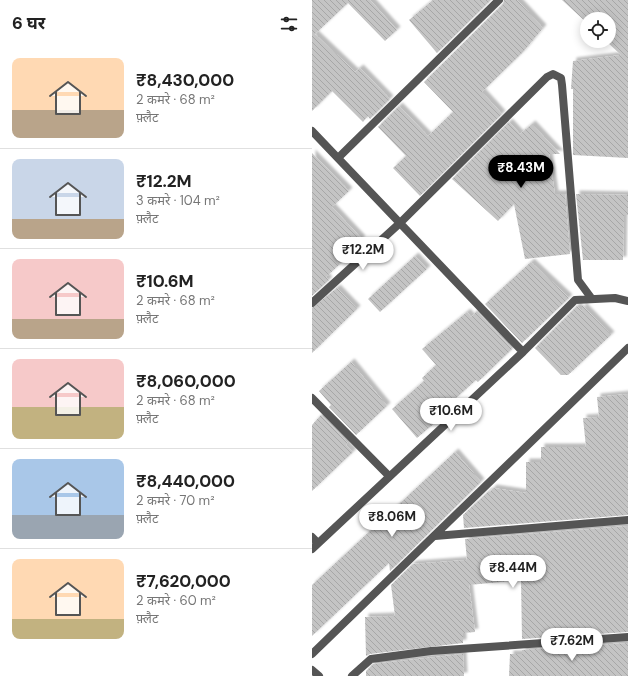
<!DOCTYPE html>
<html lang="hi">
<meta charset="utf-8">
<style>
:root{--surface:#fff;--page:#f6f6f6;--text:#222;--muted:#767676;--line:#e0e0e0;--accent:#000}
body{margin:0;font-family:"DM Sans","Noto Sans Devanagari",sans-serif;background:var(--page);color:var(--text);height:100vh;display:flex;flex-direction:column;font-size:15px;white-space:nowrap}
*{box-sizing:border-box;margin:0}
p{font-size:13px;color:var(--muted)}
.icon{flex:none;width:22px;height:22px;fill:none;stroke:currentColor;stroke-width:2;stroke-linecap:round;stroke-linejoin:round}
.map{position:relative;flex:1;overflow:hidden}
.sheet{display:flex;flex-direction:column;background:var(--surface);width:312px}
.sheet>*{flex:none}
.buttons{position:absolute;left:268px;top:12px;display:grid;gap:8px}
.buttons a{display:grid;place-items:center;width:36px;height:36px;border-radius:50%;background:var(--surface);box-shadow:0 2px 10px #0003;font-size:20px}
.price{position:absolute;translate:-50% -34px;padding:0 9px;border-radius:14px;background:#fff;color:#222;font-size:13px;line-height:26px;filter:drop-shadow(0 1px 2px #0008)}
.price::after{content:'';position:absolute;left:50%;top:24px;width:12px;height:9px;margin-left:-6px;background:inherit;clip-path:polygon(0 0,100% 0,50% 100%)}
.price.on{background:var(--accent);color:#fff}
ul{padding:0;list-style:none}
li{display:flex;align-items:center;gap:12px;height:100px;padding:0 12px}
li+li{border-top:1px solid var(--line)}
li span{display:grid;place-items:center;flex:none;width:112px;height:80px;border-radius:8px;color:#555}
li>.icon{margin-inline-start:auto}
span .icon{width:48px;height:48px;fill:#fffc;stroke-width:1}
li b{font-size:17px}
h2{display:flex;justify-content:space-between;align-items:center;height:48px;padding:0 12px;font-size:17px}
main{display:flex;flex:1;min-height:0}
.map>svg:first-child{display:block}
</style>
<main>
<section class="sheet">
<h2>6 घर<svg class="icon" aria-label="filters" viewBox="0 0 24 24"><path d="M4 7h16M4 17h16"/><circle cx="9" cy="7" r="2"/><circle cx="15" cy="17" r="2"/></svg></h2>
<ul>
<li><span style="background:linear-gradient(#ffd9b3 65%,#b9a48a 0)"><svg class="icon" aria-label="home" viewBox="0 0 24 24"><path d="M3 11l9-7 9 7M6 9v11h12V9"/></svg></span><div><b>₹8,430,000</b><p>2 कमरे · 68 m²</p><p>फ़्लैट</p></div></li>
<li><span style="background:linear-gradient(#c9d6e8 75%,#b9a48a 0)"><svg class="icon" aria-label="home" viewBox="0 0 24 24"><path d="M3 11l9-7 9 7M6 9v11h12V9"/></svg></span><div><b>₹12.2M</b><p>3 कमरे · 104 m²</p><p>फ़्लैट</p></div></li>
<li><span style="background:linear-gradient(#f6c9c9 75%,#b9a48a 0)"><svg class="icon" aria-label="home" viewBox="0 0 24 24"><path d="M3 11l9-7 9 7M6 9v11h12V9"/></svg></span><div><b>₹10.6M</b><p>2 कमरे · 68 m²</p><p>फ़्लैट</p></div></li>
<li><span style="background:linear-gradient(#f6c9c9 60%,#c2b280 0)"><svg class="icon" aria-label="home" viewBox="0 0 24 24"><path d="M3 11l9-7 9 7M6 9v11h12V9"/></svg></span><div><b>₹8,060,000</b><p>2 कमरे · 68 m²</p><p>फ़्लैट</p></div></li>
<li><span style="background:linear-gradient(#a9c7e8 70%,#9aa5b1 0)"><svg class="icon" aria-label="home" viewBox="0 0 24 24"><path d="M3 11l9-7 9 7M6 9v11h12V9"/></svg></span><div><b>₹8,440,000</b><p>2 कमरे · 70 m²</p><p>फ़्लैट</p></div></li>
<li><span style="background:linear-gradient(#ffd9b3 75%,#c2b280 0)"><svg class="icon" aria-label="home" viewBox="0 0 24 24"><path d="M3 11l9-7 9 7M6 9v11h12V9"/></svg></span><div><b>₹7,620,000</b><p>2 कमरे · 60 m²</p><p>फ़्लैट</p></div></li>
</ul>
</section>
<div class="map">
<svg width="316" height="676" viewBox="0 0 316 676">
<defs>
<pattern id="building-back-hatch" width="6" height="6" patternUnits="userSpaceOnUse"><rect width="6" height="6" fill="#c4c4c4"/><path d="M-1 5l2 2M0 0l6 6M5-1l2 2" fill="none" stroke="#a7a7a7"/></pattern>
<filter id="shadow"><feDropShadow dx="3.5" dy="-3.5" stdDeviation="1" flood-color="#0004"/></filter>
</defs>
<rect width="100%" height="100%" fill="#fff"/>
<!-- building -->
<path fill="url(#building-back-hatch)" filter="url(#shadow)" d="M0,0H58L85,30L73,41L36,3L3,34L43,72L48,68L78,99L58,119L56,116L51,122L20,91L0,111Z
M121,0H179L125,53L97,20Z
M192,0H205L231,28L211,52L170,92L190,114L108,196L81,168L94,156L66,127L87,106L116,136L141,112L112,82L191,4Z
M250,0H316V158L261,155V89H259L261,61L309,55L294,41H297V19H275V23Z
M197,122L208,134L220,124L248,154H237L243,194H253L258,254L213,259L202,204L186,221L140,179Z
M0,153L37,191L20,207L50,239L25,262L28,264L14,277L17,280L0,296Z
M264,194L316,195V215H312L311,260H271Z
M103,256L115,269L68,312L56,299Z
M219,262L257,298L210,343L173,304Z
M25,288L45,309L0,353V308Z
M270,305L299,335L256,375H249L223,348L265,306L270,311Z
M165,311L200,349L166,382L164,380L122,418L125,421L105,438L80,409L112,381L110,378L124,365L110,349L155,312L159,317Z
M39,362L75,406L44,435L17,407L19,405L7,391Z
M316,394V515L152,528L151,515L177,491L178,492L181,488L214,493V462H229V447H274L271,418L287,417L285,397Z
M9,415L36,443L34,445L41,452L0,491V425Z
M143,452L169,482L78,571L77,563L0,636V585Z
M316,526V632L210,639L209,580L157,585L163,632L151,633V643L58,654L54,656L53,617L83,616L79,585L101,564L155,560L153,539Z
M316,643V676H197L198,654H210V650Z
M151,654L152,676H54V671L61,664Z"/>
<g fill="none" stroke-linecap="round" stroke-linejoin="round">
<!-- street -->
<path stroke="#555" stroke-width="8" d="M0,131L211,352
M26,158L187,0
M0,303L88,223L235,77L241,74L249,78L250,85L266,280L280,299
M0,398L77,476
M123,536L316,520
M0,537L6,543
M0,549L211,352L263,300L303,298L316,301
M0,654L316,348
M0,670L7,676
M40,676L59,659L119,651L316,637"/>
</g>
</svg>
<div class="buttons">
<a><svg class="icon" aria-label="locate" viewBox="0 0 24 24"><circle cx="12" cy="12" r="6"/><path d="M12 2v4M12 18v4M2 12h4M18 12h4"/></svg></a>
</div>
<b class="price on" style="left:209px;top:189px">₹8.43M</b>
<b class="price" style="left:51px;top:271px">₹12.2M</b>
<b class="price" style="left:139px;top:432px">₹10.6M</b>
<b class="price" style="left:80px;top:538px">₹8.06M</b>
<b class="price" style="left:201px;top:589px">₹8.44M</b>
<b class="price" style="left:260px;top:662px">₹7.62M</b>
</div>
</main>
